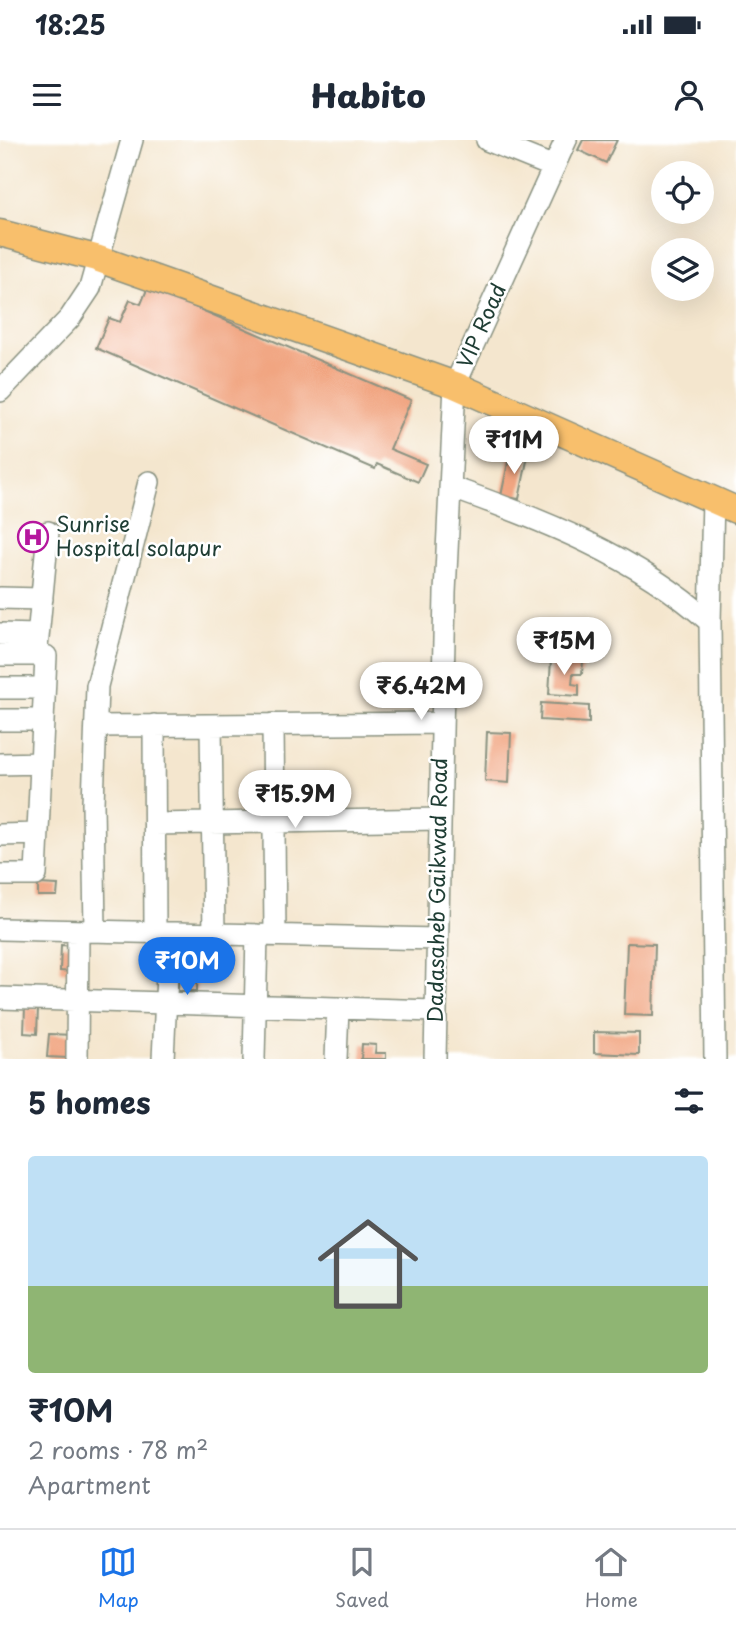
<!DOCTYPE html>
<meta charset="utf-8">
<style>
:root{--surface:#fff;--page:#f6f6f7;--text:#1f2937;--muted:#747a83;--line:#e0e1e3;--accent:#1a73e8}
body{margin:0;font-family:"Playpen Sans",sans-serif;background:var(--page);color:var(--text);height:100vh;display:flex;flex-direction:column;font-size:26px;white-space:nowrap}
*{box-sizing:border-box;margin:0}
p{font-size:23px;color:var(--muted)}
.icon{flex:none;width:38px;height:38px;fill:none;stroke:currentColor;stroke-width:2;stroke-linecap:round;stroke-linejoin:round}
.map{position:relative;height:919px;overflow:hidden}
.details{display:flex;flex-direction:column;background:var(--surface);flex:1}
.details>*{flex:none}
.tools{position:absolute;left:651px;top:21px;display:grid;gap:14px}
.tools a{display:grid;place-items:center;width:63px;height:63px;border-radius:50%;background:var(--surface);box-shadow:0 7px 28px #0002;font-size:35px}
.price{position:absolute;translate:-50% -60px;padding:0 16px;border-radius:24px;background:#fff;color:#222;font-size:23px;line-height:46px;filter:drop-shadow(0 2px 4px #0008)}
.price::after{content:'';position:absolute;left:50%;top:42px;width:21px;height:16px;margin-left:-10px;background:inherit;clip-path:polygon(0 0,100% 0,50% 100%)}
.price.current{background:var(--accent);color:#fff}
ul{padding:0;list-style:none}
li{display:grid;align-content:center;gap:14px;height:371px;padding:0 28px}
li+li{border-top:2px solid var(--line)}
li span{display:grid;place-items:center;height:217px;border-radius:7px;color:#555}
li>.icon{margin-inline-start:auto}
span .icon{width:126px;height:126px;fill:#fffc;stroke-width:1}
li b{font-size:30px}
h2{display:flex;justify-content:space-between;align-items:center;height:84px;padding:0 28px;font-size:30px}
.status{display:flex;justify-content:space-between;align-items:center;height:49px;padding:0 35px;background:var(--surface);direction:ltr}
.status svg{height:19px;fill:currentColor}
header{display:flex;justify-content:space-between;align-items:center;height:91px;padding:0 28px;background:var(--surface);font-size:32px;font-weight:800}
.tab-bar{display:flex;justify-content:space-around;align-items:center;height:98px;border-top:2px solid var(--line);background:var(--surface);font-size:19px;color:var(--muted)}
.tab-bar a{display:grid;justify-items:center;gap:4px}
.tab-bar .current{color:var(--accent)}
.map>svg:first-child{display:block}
</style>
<div class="status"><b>18:25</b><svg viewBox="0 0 49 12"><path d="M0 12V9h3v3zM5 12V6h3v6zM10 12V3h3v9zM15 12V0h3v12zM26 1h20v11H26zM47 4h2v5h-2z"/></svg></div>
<header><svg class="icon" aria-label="menu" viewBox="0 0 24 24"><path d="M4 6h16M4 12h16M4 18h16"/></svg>Habito<svg class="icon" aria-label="person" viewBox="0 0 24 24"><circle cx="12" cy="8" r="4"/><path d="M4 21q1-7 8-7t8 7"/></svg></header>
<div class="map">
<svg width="736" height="919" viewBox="0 0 736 919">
<rect width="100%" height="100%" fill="#fff"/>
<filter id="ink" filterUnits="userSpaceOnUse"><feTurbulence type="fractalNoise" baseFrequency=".0143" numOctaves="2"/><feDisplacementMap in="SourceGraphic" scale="14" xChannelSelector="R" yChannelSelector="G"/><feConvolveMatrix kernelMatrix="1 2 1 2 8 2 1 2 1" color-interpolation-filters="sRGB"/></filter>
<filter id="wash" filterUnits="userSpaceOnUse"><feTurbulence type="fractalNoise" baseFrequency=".00686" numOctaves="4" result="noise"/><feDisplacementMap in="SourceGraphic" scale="28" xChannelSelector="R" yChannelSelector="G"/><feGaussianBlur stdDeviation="1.57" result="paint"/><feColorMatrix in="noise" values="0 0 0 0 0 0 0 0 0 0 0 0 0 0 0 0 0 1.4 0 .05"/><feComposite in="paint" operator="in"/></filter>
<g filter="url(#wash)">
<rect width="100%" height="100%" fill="#f4e6ce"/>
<g id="blocks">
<!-- building -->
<path fill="#f1a581" d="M583,0H617L606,23L578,10Z
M148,147L411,260L390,309L426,324L418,342L377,324L375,329L96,208L109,178L120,182L130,160L141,164Z
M510,313L528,316L519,359L501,356Z
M551,519L583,521L582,534H573L572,544L579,545V556L549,554Z
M541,563L589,566V583L540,580Z
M487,592L511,593L509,643L485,641Z
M38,744L58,745L57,756H38Z
M627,803L655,804L653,876L624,875Z
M61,805L74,806L72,832L60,831Z
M179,818H198L197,851H178Z
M25,867L38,868L37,894L24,893Z
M594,892L639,893V915L594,913Z
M49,894L73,895L68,918L47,917Z
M362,904L376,905L375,913H386V919H361Z"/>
</g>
</g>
<g filter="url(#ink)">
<use href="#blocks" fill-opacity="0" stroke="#8a9281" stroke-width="2"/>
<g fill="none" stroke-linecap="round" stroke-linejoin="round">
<!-- minor casing -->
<g stroke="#8a9281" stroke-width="24">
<path id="minor" d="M487,0L554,27
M0,251L70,178L90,148L132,0
M450,347C543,380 636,416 710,482
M713,359L710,482L715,919
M0,458L42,459
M0,494L38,495
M0,515H40
M0,548H44
M0,580H43
M273,584L275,795
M154,585L155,793
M211,585L214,794
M97,586L442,583
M0,624L41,623
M155,684L440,679
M0,695L37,694
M0,735H36L46,516L40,515L37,508L48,392
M0,789L437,799
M95,791L93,664L97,546L149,342
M0,858L435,871
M77,919L78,791
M163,919L169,793
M254,919L257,795
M336,919L338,868
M435,919L445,453L455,245L566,0"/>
</g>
<!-- major casing -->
<g stroke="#8a9281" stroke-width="29">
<path id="major" d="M0,93L96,118L455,245L736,370"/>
</g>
<!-- minor -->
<use href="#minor" stroke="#fff" stroke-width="21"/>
<!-- major -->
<use href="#major" stroke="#f8bf6c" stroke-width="26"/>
</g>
</g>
<!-- icons -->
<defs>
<g id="hospital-ring" transform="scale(1.575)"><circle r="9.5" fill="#fff" stroke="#b5179e" stroke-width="1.5"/><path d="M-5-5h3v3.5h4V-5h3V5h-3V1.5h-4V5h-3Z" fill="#b5179e"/></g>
</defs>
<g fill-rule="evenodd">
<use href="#hospital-ring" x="33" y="397"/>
</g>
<g text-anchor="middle" stroke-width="5" stroke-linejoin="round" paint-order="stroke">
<!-- street labels -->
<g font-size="21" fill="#1f3d34" stroke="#fff">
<text transform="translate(482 186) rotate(-66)" y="7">VIP Road</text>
<text transform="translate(438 750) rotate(-89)" y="7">Dadasaheb Gaikwad Road</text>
</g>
<!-- poi labels -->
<g font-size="21" fill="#1f3d34" stroke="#fff" text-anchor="start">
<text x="56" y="392">Sunrise<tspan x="56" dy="24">Hospital solapur</tspan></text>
</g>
</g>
</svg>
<div class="tools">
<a><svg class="icon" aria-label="locate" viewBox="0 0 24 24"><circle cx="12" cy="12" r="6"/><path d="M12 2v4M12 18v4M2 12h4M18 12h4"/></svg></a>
<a><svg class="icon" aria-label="layers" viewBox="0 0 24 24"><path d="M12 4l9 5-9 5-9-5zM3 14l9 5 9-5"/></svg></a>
</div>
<b class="price" style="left:514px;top:336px">₹11M</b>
<b class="price" style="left:564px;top:537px">₹15M</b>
<b class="price" style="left:421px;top:582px">₹6.42M</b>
<b class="price" style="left:295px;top:690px">₹15.9M</b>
<b class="price current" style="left:187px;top:857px">₹10M</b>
</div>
<section class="details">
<h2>5 homes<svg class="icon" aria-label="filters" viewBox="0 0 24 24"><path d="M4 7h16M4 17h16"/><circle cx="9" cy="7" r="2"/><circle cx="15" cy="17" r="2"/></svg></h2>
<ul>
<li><span style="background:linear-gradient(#bfe0f5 60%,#8fb573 0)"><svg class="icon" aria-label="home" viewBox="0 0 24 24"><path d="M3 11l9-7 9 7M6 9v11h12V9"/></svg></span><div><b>₹10M</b><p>2 rooms · 78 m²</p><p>Apartment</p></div></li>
</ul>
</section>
<nav class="tab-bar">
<a class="current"><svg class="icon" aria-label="map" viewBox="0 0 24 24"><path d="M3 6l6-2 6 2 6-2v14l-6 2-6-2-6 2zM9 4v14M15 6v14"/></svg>Map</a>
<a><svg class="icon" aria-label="saved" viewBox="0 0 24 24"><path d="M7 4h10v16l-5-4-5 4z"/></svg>Saved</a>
<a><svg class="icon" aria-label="home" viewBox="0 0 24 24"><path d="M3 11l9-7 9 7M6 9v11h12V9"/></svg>Home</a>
</nav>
